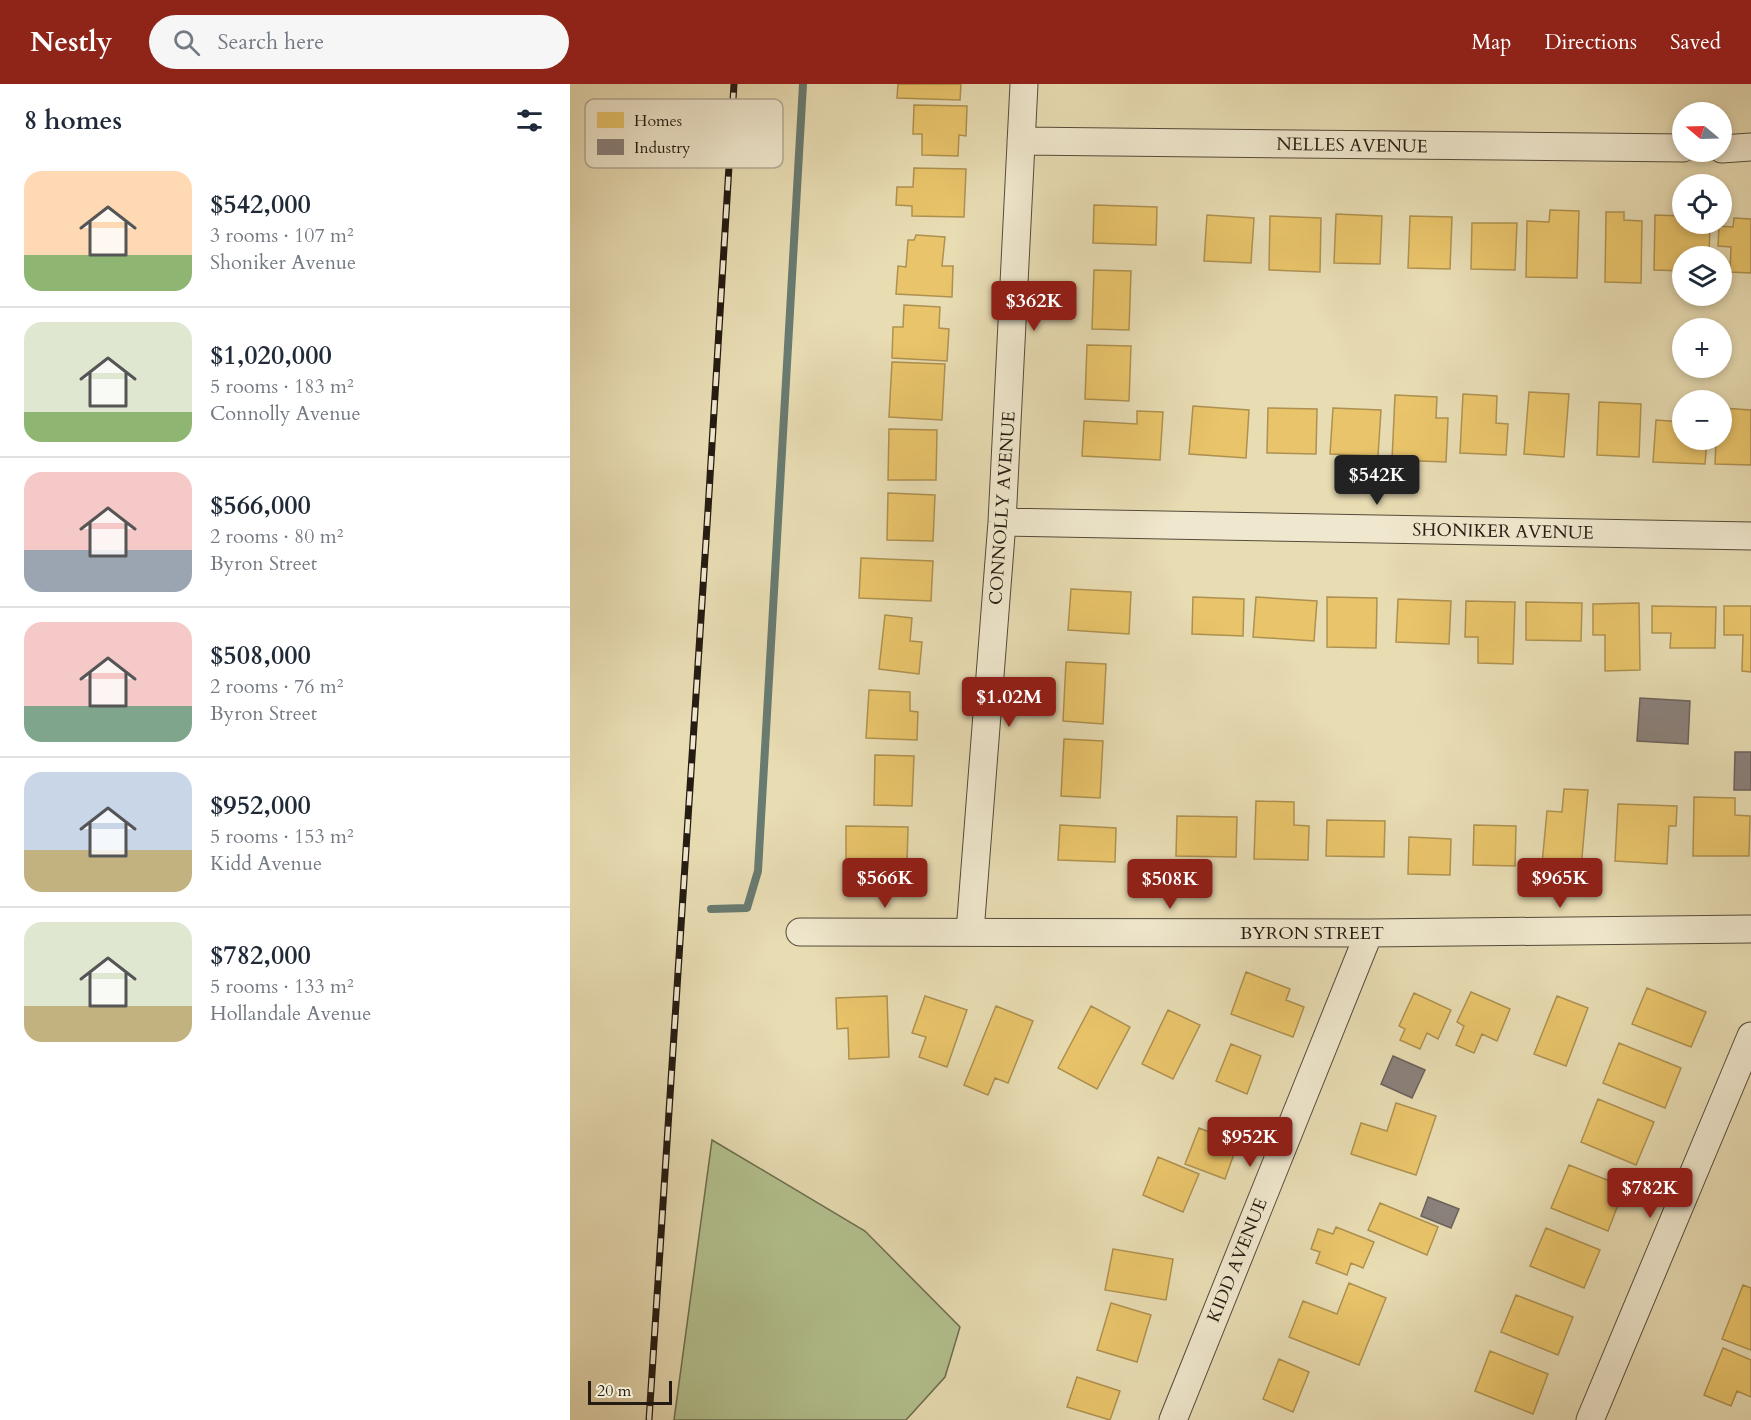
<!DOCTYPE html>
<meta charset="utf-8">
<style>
:root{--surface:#fff;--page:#f6f6f7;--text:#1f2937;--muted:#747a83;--line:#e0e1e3;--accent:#8f2418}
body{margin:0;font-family:Cardo,serif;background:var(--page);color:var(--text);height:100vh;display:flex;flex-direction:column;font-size:22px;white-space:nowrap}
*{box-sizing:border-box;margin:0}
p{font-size:20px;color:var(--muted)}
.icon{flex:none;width:33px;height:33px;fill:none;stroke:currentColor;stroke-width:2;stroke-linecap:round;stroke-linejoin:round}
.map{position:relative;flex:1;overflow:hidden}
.sheet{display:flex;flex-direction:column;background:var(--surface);width:570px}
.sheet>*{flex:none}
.needle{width:39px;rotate:289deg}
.fabs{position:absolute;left:1102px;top:18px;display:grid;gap:12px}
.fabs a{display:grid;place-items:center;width:60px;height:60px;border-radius:50%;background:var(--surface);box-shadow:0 3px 9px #0003;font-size:30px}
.scale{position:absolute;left:18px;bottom:15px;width:84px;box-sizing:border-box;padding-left:6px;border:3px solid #241b12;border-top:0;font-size:16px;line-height:21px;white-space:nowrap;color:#241b12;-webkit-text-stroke:4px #f0e8ce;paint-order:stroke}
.price{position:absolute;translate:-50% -51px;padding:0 14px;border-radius:6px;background:var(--accent);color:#fff;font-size:20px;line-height:39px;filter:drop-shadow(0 2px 3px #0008)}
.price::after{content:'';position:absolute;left:50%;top:36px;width:18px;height:14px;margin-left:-9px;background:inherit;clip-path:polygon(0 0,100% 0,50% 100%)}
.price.current{background:#222;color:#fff}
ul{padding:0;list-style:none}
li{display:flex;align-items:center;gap:18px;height:150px;padding:0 24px}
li+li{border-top:2px solid var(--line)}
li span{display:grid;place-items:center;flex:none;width:168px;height:120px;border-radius:18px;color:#555}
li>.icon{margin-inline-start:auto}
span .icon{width:72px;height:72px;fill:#fffc;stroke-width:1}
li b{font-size:26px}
h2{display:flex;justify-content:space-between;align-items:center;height:72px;padding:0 24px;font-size:26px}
header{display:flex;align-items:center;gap:36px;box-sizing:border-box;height:84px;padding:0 30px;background:var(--accent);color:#fff}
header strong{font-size:28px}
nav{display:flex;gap:33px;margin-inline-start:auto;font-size:21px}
.search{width:420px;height:54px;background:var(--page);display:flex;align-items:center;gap:15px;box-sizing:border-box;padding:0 21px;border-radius:33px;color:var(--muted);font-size:22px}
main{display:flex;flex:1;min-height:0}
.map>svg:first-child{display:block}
</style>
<header>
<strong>Nestly</strong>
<div class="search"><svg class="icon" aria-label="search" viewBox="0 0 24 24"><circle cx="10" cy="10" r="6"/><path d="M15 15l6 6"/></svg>Search here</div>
<nav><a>Map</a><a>Directions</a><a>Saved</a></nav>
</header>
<main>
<section class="sheet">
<h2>8 homes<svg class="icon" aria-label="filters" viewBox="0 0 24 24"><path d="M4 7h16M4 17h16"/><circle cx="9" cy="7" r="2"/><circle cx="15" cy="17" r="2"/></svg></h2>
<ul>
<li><span style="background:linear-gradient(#ffd9b3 70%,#8fb573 0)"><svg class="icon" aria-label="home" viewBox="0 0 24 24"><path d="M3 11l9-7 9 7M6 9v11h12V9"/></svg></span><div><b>$542,000</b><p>3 rooms · 107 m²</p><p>Shoniker Avenue</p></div></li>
<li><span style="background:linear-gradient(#dfe7d0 75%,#8fb573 0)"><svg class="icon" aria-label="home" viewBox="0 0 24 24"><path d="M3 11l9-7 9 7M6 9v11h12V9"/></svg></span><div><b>$1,020,000</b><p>5 rooms · 183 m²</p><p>Connolly Avenue</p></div></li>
<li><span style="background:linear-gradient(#f6c9c9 65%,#9aa5b1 0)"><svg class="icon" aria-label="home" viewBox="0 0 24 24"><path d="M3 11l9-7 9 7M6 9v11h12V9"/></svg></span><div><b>$566,000</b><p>2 rooms · 80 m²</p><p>Byron Street</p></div></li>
<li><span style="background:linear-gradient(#f6c9c9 70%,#7fa58c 0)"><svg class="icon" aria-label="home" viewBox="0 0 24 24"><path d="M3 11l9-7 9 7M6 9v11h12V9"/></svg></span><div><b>$508,000</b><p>2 rooms · 76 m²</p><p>Byron Street</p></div></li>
<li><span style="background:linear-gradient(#c9d6e8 65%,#c2b280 0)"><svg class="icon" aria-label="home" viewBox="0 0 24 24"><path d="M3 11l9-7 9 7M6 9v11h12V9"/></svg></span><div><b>$952,000</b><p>5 rooms · 153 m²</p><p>Kidd Avenue</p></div></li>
<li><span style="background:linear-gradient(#dfe7d0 70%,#c2b280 0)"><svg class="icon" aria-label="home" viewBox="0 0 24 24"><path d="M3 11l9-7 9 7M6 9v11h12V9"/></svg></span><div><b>$782,000</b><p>5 rooms · 133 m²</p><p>Hollandale Avenue</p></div></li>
</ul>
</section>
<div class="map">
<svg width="1181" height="1336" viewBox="0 0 1181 1336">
<rect width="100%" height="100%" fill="#e8dcb3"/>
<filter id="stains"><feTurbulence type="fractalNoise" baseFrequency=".00333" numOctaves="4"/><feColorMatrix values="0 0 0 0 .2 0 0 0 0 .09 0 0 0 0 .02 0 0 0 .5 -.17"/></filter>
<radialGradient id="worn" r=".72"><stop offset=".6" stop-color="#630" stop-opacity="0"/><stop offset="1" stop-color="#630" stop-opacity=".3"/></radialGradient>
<!-- green -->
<path fill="#b3c18f" stroke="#6c6e50" stroke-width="1.5" d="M142,1056L295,1147L390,1243L375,1293L336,1336H104Z"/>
<!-- homes -->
<path fill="#e9c46a" stroke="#ae9150" stroke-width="1.5" d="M328,0H391L390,16L327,14Z
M344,21L397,22L396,52L389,51L388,72L352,71V50H343Z
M344,84L396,85L394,133L342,132V122L326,121L327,103H343Z
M524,121L587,123L586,161L523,159Z
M980,126L1009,127L1007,194L956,193L957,137L979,138Z
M1036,128H1054V136L1072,137L1071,199L1035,198Z
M766,130L812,132L810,180L764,179Z
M637,131L684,134L681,179L634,177Z
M1085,131L1113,132V140H1140L1139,172H1113V187L1084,186Z
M700,132L751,134L750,188L699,186Z
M840,132L882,133L880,185L838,184Z
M1164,134L1181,135V189L1160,188L1161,163L1148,162L1149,142L1163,143Z
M902,139H947L945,186L901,185Z
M346,151L375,153L372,182H383L382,213L326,210L328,182L336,183L338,156H344Z
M524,186L561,187L559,246L522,245Z
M334,221L370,223L369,244L379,245L377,277L322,274L323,243H333Z
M517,261L561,262L559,317L515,315Z
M322,278L375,280L372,336L319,333Z
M959,308L999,310L994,373L954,370Z
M893,310L927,312L926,339L938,340L936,371L890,369Z
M825,311L867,313L866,334H878L876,378L822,376Z
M1029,318L1071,320L1069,373L1027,371Z
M623,322L679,326L676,374L619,370Z
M698,324L747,325L746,370L697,369Z
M763,324L811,326L808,372L760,370Z
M1152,324L1181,326V381L1145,380L1146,356H1152Z
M567,327L593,328L590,376L512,372L514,337L567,340Z
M1086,336L1113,338V356H1137L1135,380L1083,378Z
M319,345L367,346L366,396H318Z
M318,409L365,411L363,457L317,456Z
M291,474L363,477L361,517L289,514Z
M501,505L561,508L559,550L498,546Z
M623,513L674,515L673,552L622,550Z
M686,513L747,517L744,557L683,553Z
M757,513L807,514L806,564L757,563Z
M828,515L881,517L879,560L826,558Z
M896,517L945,518L943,580L908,579V553H895Z
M956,518L1012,519L1011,557L956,556Z
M1069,519L1070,586L1035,587V551H1023V520Z
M1082,522L1146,523L1145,564H1100L1101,549H1082Z
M1154,522H1181V588L1172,587L1173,551H1154Z
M315,531L342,534L340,557L352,558L349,590L309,585Z
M496,578L536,580L533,640L493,637Z
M299,606L340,608V627L348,628L347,656L296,654Z
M494,655L533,657L530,714L491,712Z
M305,671L344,672L342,722L304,721Z
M994,705L1018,706L1011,784L972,780L977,727L992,728Z
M1124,713L1165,714V731L1180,732L1179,772H1123Z
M686,717L724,718V741L739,742L738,776L684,775Z
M1048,720L1107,722L1106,742H1099L1097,780L1045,777Z
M607,732L667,733L666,773L606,772Z
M757,736L815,737L814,773L756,772Z
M490,741L546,744L545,778L488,776Z
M904,741L946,742L945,782L903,781Z
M276,742L338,743L337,780H276Z
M839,753L881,755L880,791L838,790Z
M676,888L720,905L716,916L734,923L723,953L661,930Z
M1077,904L1136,928L1121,963L1062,940Z
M901,908L940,925L927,957L912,950L904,969L886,961L894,942L887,938Z
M844,909L881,926L868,955L857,949L850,965L830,956L835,945L829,942Z
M317,912L319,973L279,975L278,944L267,945L266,914Z
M355,912L397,926L377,983L349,973L356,953L342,949Z
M987,912L1018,924L996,982L964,970Z
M426,922L463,937L438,999L425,994L418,1011L394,1001Z
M521,922L560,943L527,1005L488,984Z
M598,926L630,941L603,995L572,980Z
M1049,959L1111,984L1095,1024L1033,999Z
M661,960L691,972L677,1010L646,997Z
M1028,1015L1084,1038L1066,1081L1011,1058Z
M826,1019L866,1032L846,1091L781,1070L791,1039L817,1047Z
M629,1044L668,1059L655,1095L615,1080Z
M588,1073L629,1090L613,1128L573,1111Z
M999,1081L1055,1103L1038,1147L981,1124Z
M810,1119L868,1143L857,1171L798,1146Z
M766,1143L804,1158L793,1184L781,1179L777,1191L746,1179L750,1168L741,1165L748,1145L763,1150Z
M976,1144L1030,1166L1014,1204L960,1182Z
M543,1165L603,1175L596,1216L535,1206Z
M779,1199L816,1214L789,1281L719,1253L733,1217L767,1230Z
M1173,1201L1181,1204V1266L1152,1255Z
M946,1211L1003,1233L988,1271L931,1248Z
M541,1219L581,1231L567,1278L527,1266Z
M1153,1264L1181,1276V1313L1167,1307L1161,1322L1134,1311Z
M920,1267L978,1290L963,1330L905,1307Z
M709,1275L739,1288L723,1328L693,1315Z
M507,1293L550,1307L540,1336L497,1323Z"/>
<!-- industry -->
<path fill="#8a817c" stroke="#6b625c" stroke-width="1.5" d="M1070,614L1120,617L1118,660L1067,657Z
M1165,668H1181V706H1164Z
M823,972L855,986L842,1014L811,1000Z
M858,1113L889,1125L881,1144L851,1132Z"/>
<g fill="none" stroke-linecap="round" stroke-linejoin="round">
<!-- stream -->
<path stroke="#697b71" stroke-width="8" d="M141,825L177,824L188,787L233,0"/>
<!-- minor casing -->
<g stroke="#554b3a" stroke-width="29">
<path id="minor" d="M451,57L1113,64
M1152,65L1181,63
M432,438L1181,452
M230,848L799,849L1181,845
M400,848L432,438L454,0
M603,1336L799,849
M1020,1336L1181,952"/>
</g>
<!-- minor -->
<use href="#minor" stroke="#f0e8ce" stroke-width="27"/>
<!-- rail casing -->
<g stroke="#241b12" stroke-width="7">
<path id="rail" d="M79,1336L138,426L164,0"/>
</g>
<!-- rail -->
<use href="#rail" stroke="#f0e8ce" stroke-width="4.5" stroke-dasharray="14" stroke-linecap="butt"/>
</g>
<g text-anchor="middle" stroke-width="6" stroke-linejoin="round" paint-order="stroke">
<!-- street labels -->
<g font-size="18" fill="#241b12" stroke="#f0e8ce">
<text transform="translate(782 61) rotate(1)" y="6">NELLES AVENUE</text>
<text transform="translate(432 424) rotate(-86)" y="6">CONNOLLY AVENUE</text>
<text transform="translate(933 447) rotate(1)" y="6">SHONIKER AVENUE</text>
<text x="742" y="855">BYRON STREET</text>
<text transform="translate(667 1176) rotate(-68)" y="6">KIDD AVENUE</text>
</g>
</g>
<!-- legend -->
<rect x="15" y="15" width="198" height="69" rx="9" fill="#f0e8ce" stroke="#b3aa96" stroke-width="1.5"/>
<rect x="27" y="28" width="27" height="16" fill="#e9c46a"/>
<rect x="27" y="55" width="27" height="16" fill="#8a817c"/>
<g font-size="16" fill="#241b12">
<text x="64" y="42">Homes</text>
<text x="64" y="69">Industry</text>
</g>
<rect width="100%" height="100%" filter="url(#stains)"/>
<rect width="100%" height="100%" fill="url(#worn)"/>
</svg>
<div class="fabs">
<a><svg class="needle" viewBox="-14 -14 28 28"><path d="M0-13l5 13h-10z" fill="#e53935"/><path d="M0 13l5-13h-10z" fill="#747a83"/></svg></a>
<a><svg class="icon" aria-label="locate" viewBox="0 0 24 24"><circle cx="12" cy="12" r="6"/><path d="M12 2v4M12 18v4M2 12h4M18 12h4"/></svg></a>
<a><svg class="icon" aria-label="layers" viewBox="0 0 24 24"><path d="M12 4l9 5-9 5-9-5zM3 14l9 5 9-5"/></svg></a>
<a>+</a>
<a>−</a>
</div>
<div class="scale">20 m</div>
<b class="price" style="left:464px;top:248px">$362K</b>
<b class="price current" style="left:807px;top:422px">$542K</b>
<b class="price" style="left:439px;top:644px">$1.02M</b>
<b class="price" style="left:315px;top:825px">$566K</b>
<b class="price" style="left:990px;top:825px">$965K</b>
<b class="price" style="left:600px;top:826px">$508K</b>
<b class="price" style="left:680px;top:1084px">$952K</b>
<b class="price" style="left:1080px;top:1135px">$782K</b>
</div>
</main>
